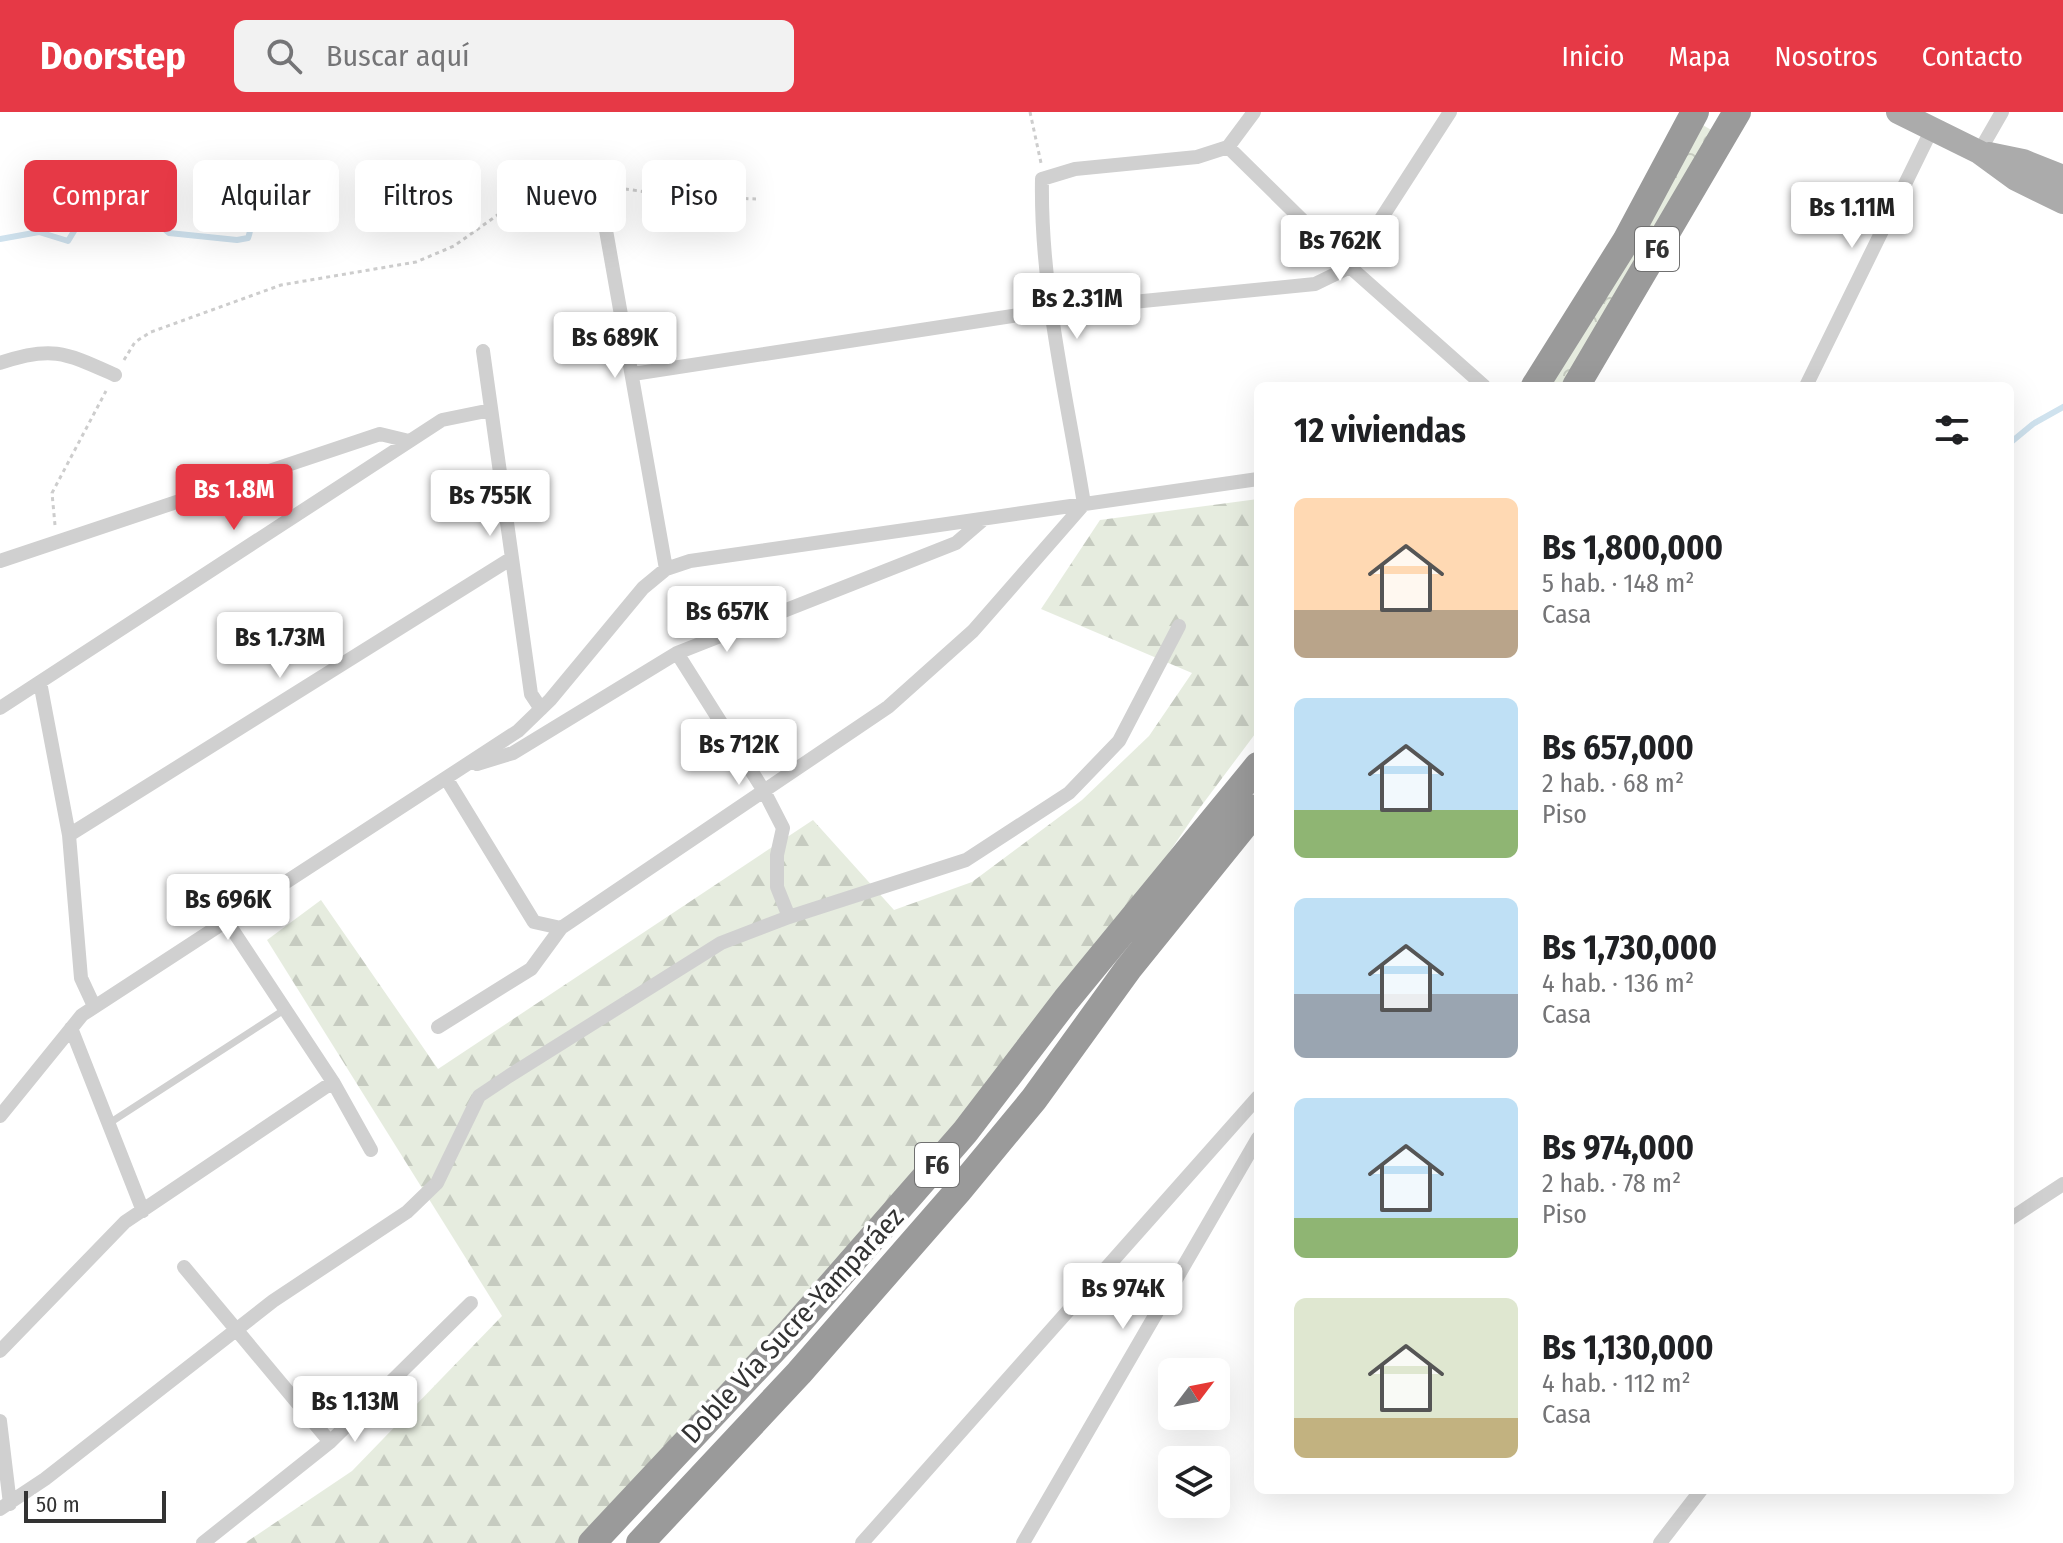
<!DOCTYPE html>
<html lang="es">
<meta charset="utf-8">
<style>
:root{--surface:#fff;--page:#f2f2f2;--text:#202124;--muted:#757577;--accent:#e63946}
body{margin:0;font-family:"Fira Sans Condensed",sans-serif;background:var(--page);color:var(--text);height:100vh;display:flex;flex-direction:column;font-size:30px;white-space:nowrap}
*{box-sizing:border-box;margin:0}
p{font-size:26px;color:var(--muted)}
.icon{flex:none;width:44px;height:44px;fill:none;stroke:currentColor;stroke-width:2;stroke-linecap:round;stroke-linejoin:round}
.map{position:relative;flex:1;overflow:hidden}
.drawer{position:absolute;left:1254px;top:270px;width:760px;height:1112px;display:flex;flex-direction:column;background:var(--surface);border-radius:12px;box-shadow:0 8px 32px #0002}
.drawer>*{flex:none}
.top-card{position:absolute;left:24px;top:48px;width:760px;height:72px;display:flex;gap:16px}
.needle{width:52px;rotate:58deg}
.controls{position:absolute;left:1158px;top:1246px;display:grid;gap:16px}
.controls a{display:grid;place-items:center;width:72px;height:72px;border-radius:12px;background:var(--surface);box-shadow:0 8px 32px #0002;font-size:40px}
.scale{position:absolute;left:24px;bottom:20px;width:142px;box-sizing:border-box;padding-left:8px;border:4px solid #333;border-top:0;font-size:22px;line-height:28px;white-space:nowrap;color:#333;-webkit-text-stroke:6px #fff;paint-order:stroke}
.price{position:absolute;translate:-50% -68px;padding:0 18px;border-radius:8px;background:#fff;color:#222;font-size:26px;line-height:52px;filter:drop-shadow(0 2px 4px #0008)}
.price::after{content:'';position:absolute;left:50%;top:48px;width:24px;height:18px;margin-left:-12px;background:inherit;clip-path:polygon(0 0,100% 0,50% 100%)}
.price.on{background:var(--accent);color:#fff}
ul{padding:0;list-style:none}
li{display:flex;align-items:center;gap:24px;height:200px;padding:0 40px}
li span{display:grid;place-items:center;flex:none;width:224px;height:160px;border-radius:12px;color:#555}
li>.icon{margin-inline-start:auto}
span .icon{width:96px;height:96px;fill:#fffc;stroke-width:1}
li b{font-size:34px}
h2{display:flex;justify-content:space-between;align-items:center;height:96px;padding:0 40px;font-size:34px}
.tag{padding:0 28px;border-radius:12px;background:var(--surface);box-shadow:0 8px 32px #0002;font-size:28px;line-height:72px}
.tag.on{background:var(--accent);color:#fff}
header{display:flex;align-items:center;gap:48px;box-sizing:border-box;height:112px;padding:0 40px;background:var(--accent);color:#fff}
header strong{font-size:38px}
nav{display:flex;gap:44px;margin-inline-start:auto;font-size:28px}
.search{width:560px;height:72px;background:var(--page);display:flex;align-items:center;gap:20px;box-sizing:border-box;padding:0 28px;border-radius:12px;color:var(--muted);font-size:30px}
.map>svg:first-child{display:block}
</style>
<header>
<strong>Doorstep</strong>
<div class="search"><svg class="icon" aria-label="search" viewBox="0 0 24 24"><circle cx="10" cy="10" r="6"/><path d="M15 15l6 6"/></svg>Buscar aquí</div>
<nav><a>Inicio</a><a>Mapa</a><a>Nosotros</a><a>Contacto</a></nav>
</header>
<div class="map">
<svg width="2063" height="1431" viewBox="0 0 2063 1431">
<defs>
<pattern id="forest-firs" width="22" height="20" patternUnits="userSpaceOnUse" patternTransform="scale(2)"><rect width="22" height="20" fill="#e6ecdf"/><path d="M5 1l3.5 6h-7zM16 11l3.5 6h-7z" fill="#c6cbc0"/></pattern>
<pattern id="park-crowns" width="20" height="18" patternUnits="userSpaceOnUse" patternTransform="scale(2)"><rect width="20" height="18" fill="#e6ecdf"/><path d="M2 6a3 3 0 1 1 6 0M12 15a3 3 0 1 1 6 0" fill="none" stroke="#c6cbc0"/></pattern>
</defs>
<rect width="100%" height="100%" fill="#fff"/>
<!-- forest -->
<path fill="url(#forest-firs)" d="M1258,387V618L1196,701L1091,855L598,1431H245L352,1359L502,1204L267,828L321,788L438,957L813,708L894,798L972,770L1082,688L1149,624L1192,561L1041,497L1100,408Z"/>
<!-- park -->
<path fill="url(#park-crowns)" d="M1701,12L1713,19L1567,274H1551Z"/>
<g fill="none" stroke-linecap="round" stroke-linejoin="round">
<!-- stream -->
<path stroke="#cfe2ee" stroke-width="6" d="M0,127L39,120L68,129L82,106V86L92,82L126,98L148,103L169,121L237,128L248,126C254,112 248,100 255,85L299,75
M2010,331L2033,312L2063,295"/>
<!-- path -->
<path stroke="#cdcdcd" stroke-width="3" stroke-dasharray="4 4" stroke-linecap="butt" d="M1030,0L1041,51
M617,76L670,83L756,87
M124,248L135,230L151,220L281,173L416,150L454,134L527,82L582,75
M55,413L52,381L106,279"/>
<!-- lane -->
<path stroke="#d0d0d0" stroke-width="7" d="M108,1012L284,898"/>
<!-- street -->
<path stroke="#d0d0d0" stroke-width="14" d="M1228,35L1350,155L1484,274
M1979,40L2002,0
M598,73L666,457
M483,239L531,582L541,597
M0,251C52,233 66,241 115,263
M633,262L1052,198L1315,172L1350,155L1450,0
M1806,274L1931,19
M0,449L380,322L409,329
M677,541L764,679L783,716L777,743V775L789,805
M40,570L69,723L81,866L94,894
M0,596L442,308L491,298
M477,652L513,641L677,541L956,431L984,407
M446,666L534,810L561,816L888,595L973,519L1084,392C1067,285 1040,176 1042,67L1075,57L1197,45L1228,35L1254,0
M69,723L512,446
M226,808L333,970L371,1038
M438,915L531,857L561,816
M71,916L143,1099
M0,1004L82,903L518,619L550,588L643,476L666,457L690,449L1258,367
M2010,1107L2063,1072
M184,1155L330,1330
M0,1239L125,1110L333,970
M0,1309L10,1392
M0,1397L45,1367L273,1189L407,1100L437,1071L479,984L509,964L721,831L789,805L966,748L1069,681L1119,629L1179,514
M203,1431L330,1330L471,1191
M862,1431L1258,985
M1023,1431L1258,1026
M1660,1431L1701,1378"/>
<!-- primary -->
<path stroke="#ababab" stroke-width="24" d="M1898,0L1979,40L2016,67L2063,90
M1989,42L2023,49L2063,65"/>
<!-- highway -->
<path stroke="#9a9a9a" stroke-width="28" d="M1535,274L1626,129L1695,0
M1576,274L1737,0
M592,1431L792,1218L965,1020L1066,888L1258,654
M640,1431L799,1261L958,1079L1034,987L1128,857L1258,696"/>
</g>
<g text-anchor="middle" stroke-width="8" stroke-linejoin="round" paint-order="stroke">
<!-- shield labels -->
<g fill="#fff" stroke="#707070" stroke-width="2">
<rect x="1635" y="115" width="44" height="44" rx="6"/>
<rect x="915" y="1031" width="44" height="44" rx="6"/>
</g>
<g font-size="26" font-weight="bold" fill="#333">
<text x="1657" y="146">F6</text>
<text x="937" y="1062">F6</text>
</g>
<!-- street labels -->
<g font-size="28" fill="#333" stroke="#fff">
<text transform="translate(792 1213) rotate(-47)" y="10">Doble Vía Sucre-Yamparáez</text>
</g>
</g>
</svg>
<div class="controls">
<a><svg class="needle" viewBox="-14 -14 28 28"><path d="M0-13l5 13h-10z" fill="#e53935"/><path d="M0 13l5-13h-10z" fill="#757577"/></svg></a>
<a><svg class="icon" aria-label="layers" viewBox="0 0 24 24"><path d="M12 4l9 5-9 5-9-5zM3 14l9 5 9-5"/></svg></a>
</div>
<div class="scale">50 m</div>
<b class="price" style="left:1852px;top:138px">Bs 1.11M</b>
<b class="price" style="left:1340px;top:171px">Bs 762K</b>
<b class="price" style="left:1077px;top:229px">Bs 2.31M</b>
<b class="price" style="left:615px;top:268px">Bs 689K</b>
<b class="price on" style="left:234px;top:420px">Bs 1.8M</b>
<b class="price" style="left:490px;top:426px">Bs 755K</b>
<b class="price" style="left:727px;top:542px">Bs 657K</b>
<b class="price" style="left:280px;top:568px">Bs 1.73M</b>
<b class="price" style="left:739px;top:675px">Bs 712K</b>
<b class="price" style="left:228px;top:830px">Bs 696K</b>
<b class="price" style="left:1123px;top:1219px">Bs 974K</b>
<b class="price" style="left:355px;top:1332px">Bs 1.13M</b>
<div class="top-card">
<a class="tag on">Comprar</a>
<a class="tag">Alquilar</a>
<a class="tag">Filtros</a>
<a class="tag">Nuevo</a>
<a class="tag">Piso</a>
</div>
<section class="drawer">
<h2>12 viviendas<svg class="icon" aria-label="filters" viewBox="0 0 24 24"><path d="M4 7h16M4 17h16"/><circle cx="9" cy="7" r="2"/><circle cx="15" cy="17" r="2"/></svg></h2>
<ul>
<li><span style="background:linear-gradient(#ffd9b3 70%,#b9a48a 0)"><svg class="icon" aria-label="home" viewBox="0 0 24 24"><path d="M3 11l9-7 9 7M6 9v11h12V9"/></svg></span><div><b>Bs 1,800,000</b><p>5 hab. · 148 m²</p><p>Casa</p></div></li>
<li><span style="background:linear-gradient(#bfe0f5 70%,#8fb573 0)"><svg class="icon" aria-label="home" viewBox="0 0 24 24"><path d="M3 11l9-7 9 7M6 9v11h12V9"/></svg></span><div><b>Bs 657,000</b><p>2 hab. · 68 m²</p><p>Piso</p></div></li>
<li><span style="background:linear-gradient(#bfe0f5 60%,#9aa5b1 0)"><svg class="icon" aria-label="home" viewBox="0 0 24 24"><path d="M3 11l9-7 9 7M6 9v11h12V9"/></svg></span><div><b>Bs 1,730,000</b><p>4 hab. · 136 m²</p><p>Casa</p></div></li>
<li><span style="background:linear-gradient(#bfe0f5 75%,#8fb573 0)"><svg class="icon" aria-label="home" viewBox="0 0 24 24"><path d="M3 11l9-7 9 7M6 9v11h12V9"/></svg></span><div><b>Bs 974,000</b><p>2 hab. · 78 m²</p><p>Piso</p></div></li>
<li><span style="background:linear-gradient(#dfe7d0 75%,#c2b280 0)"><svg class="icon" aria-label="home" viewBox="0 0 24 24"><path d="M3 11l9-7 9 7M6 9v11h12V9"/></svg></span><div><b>Bs 1,130,000</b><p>4 hab. · 112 m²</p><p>Casa</p></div></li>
</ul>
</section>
</div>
